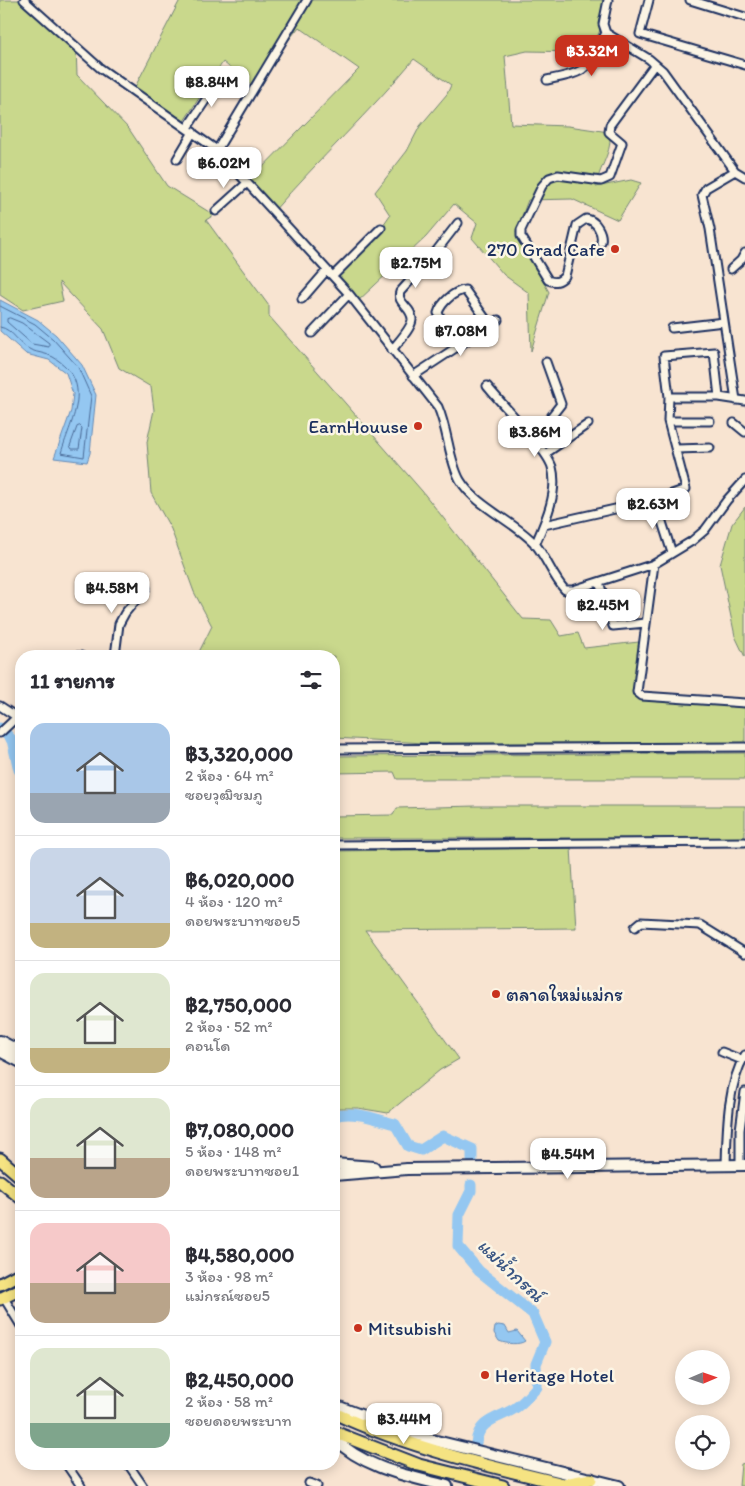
<!DOCTYPE html>
<html lang="th">
<meta charset="utf-8">
<style>
:root{--surface:#fff;--page:#f7f7f7;--text:#2b2b33;--muted:#7c7c81;--line:#e1e1e2;--accent:#c8321e}
body{margin:0;font-family:Itim,"Playpen Sans Thai",sans-serif;background:var(--page);color:var(--text);height:100vh;display:flex;flex-direction:column;font-size:19px;white-space:nowrap}
*{box-sizing:border-box;margin:0}
p{font-size:16px;color:var(--muted)}
.icon{flex:none;width:28px;height:28px;fill:none;stroke:currentColor;stroke-width:2;stroke-linecap:round;stroke-linejoin:round}
.map{position:relative;flex:1;overflow:hidden}
.side{position:absolute;left:15px;top:650px;width:325px;height:820px;display:flex;flex-direction:column;background:var(--surface);border-radius:20px;box-shadow:0 2px 12px #0003}
.side>*{flex:none}
.needle{width:32px;rotate:88deg}
.fabs{position:absolute;left:675px;top:1350px;display:grid;gap:10px}
.fabs a{display:grid;place-items:center;width:55px;height:55px;border-radius:50%;background:var(--surface);box-shadow:0 2px 12px #0003;font-size:25px}
.price{position:absolute;translate:-50% -42px;padding:0 11px;border-radius:10px;background:#fff;color:#222;font-size:16px;line-height:32px;filter:drop-shadow(0 1px 2px #0008)}
.price::after{content:'';position:absolute;left:50%;top:30px;width:15px;height:11px;margin-left:-8px;background:inherit;clip-path:polygon(0 0,100% 0,50% 100%)}
.price.selected{background:var(--accent);color:#fff}
ul{padding:0;list-style:none}
li{display:flex;align-items:center;gap:15px;height:125px;padding:0 15px}
li+li{border-top:1px solid var(--line)}
li span{display:grid;place-items:center;flex:none;width:140px;height:100px;border-radius:15px;color:#555}
li>.icon{margin-inline-start:auto}
span .icon{width:60px;height:60px;fill:#fffc;stroke-width:1}
li b{font-size:21px}
h2{display:flex;justify-content:space-between;align-items:center;height:60px;padding:0 15px;font-size:21px}
.map>svg:first-child{display:block}
</style>
<div class="map">
<svg width="745" height="1486" viewBox="0 0 745 1486">
<rect width="100%" height="100%" fill="#f8e4d1"/>
<filter id="ink" filterUnits="userSpaceOnUse"><feTurbulence type="fractalNoise" baseFrequency=".02" numOctaves="2"/><feDisplacementMap in="SourceGraphic" scale="10" xChannelSelector="R" yChannelSelector="G"/><feConvolveMatrix kernelMatrix="1 2 1 2 8 2 1 2 1" color-interpolation-filters="sRGB"/></filter>
<g filter="url(#ink)">
<!-- green -->
<path fill="#c9d88c" stroke="#728475" d="M0,0H27L76,47L77,75L129,129L167,186L214,215L206,220L269,306V316L422,491L523,619L551,620L561,636L578,633L584,648L639,642L640,697L745,703V747L634,748L632,743H425L334,738V656H197L212,626L194,592L171,529L151,493L147,442L154,410L151,387L119,368L103,329L59,282L63,301L23,310L0,295Z
M180,0H607L600,30L592,50L580,52L527,51L505,56L511,124L568,126L609,132C614,151 598,168 596,187L631,180L641,183L618,220L572,199L528,200L516,232L549,292L531,351L529,293L504,275L472,238L477,223L454,204L426,237L357,302L335,274L381,228L390,215L375,192L407,151L420,126L447,94L451,85L414,59C370,112 319,159 273,212L247,183L359,69L299,27L252,86L223,62L184,121L135,87Z
M745,507V657L735,636L720,565L732,524Z
M745,753V779H397L394,772L334,773V756Z
M476,806H745V838H334V816L393,815L397,808Z
M571,848L576,928L365,930L459,1059L440,1070L388,1113L358,1108H334V851Z
M745,1463V1486H739L741,1464Z"/>
<!-- water -->
<path fill="#94c7f1" stroke="#648ab6" d="M0,300L38,320L56,335L82,365L96,395L90,453L87,462L54,458L71,411L73,394L66,373L49,360L26,354L0,331Z
M498,1325L505,1326L509,1333L517,1331L525,1341C520,1345 506,1344 499,1341L494,1333L495,1327Z"/>
<g fill="none" stroke-linecap="round" stroke-linejoin="round">
<!-- shore -->
<path stroke="#4b6c99" stroke-width="1" d="M0,306L35,324L53,339L78,367L91,396L84,457L61,453C72,417 95,382 53,357C46,353 38,353 31,350C19,345 13,329 0,327
M10,318L22,323L49,343V347L32,344L7,322V319Z
M80,426L82,428L79,449H72L70,446L77,427Z"/>
<!-- river -->
<path stroke="#94c7f1" stroke-width="11" d="M0,728L12,740L19,770L21,771
M334,1116C353,1110 376,1119 395,1124L408,1146L421,1150L443,1136L472,1149V1160
M471,1185V1191L459,1215L458,1246L479,1271L533,1314L545,1342L536,1364L537,1387C531,1393 525,1401 518,1406C502,1419 479,1417 476,1443"/>
<!-- street casing -->
<g stroke="#1b2f5e" stroke-width="11">
<path id="street" d="M24,0L100,68L217,150L349,294L438,407C448,430 449,461 460,480C476,507 516,522 536,545C547,559 553,577 565,590H573L654,564L692,541L705,530L727,500L745,480
M608,0L603,24L606,33L649,59L663,71L735,171L745,177
M649,0L640,34L745,65
M690,0L745,17
M547,80C591,71 585,71 606,33
M187,128L213,89L228,79
M217,150L307,0
M177,159L193,132
M735,171L706,188L702,195L710,229L736,400
M216,211L247,183
M601,242C603,233 596,220 586,219L577,225L565,276C559,282 555,283 548,280L521,236V230L542,186L549,178L558,175L601,181L610,177L622,143L609,132L610,125L655,64
M731,269L741,260L745,253
M333,276L381,228
M302,299L327,270
M672,328L724,322
M312,333L349,294
M456,348L438,313C441,303 454,291 465,290L490,325
M392,350C398,342 411,329 412,320C413,308 396,303 400,292L434,254L458,223
M413,376L498,320
M487,386C501,404 546,448 552,467C559,492 545,522 535,545
M669,397H719L745,401
M668,421H710
M734,423L745,432
M533,440L561,404L546,362
M676,449L710,448
M545,454L588,424
M655,500L672,553
M544,525L655,500L686,489L668,421L669,397L664,356L714,352L719,397
M654,564L637,692L642,696L745,703
M599,582L613,626L646,623
M75,656H81
M115,656L119,624L125,613L146,588
M0,706L17,717L0,733
M334,749L745,747
M334,845L745,842
M635,927L641,922L700,925L745,953
M722,1052L742,1060
M726,1165C727,1130 727,1086 745,1055
M740,1165V1130L745,1092
M4,1298L21,1326
M66,1464L81,1486
M128,1464L143,1486
M309,1483L317,1486"/>
</g>
<!-- secondary casing -->
<g stroke="#1b2f5e" stroke-width="14">
<path id="secondary" d="M0,1041L21,1052
M0,1051L21,1062
M334,1164L374,1167
M334,1175L407,1169L745,1165
M334,1405L416,1436L619,1486
M334,1438C363,1468 408,1476 447,1486"/>
</g>
<!-- primary casing -->
<g stroke="#1b2f5e" stroke-width="15">
<path id="primary" d="M0,1159L21,1177
M0,1181L21,1198
M0,1284L21,1273
M0,1299L21,1289
M334,1413C409,1448 492,1467 572,1486
M334,1432L419,1465L503,1486
M565,1484L591,1479"/>
</g>
<!-- street -->
<use href="#street" stroke="#fcf5e5" stroke-width="7"/>
<!-- secondary -->
<use href="#secondary" stroke="#fcf5e5" stroke-width="10"/>
<!-- primary -->
<use href="#primary" stroke="#f5e382" stroke-width="11"/>
</g>
</g>
<!-- markers -->
<g fill="#c8321e" stroke="#fcf5e5" stroke-width="2">
<circle cx="615" cy="249" r="5"/>
<circle cx="418" cy="426" r="5"/>
<circle cx="496" cy="994" r="5"/>
<circle cx="358" cy="1328" r="5"/>
<circle cx="485" cy="1375" r="5"/>
</g>
<g text-anchor="middle" stroke-width="5" stroke-linejoin="round" paint-order="stroke">
<!-- poi labels -->
<g font-size="19" fill="#1b2f5e" stroke="#fcf5e5" text-anchor="start">
<text x="605" y="256" text-anchor="end">270 Grad Cafe</text>
<text x="408" y="433" text-anchor="end">EarnHouuse</text>
<text x="506" y="1001">ตลาดใหม่แม่กร</text>
<text x="368" y="1335">Mitsubishi</text>
<text x="495" y="1382">Heritage Hotel</text>
</g>
<!-- water labels -->
<g font-size="20" font-style="italic" fill="#395583" stroke="#fcf5e5">
<text transform="translate(511 1270) rotate(43)" y="7">แม่น้ำกรณ์</text>
</g>
</g>
</svg>
<div class="fabs">
<a><svg class="needle" viewBox="-14 -14 28 28"><path d="M0-13l5 13h-10z" fill="#e53935"/><path d="M0 13l5-13h-10z" fill="#7c7c81"/></svg></a>
<a><svg class="icon" aria-label="locate" viewBox="0 0 24 24"><circle cx="12" cy="12" r="6"/><path d="M12 2v4M12 18v4M2 12h4M18 12h4"/></svg></a>
</div>
<b class="price selected" style="left:592px;top:77px">฿3.32M</b>
<b class="price" style="left:212px;top:108px">฿8.84M</b>
<b class="price" style="left:224px;top:189px">฿6.02M</b>
<b class="price" style="left:416px;top:289px">฿2.75M</b>
<b class="price" style="left:461px;top:357px">฿7.08M</b>
<b class="price" style="left:535px;top:458px">฿3.86M</b>
<b class="price" style="left:653px;top:530px">฿2.63M</b>
<b class="price" style="left:112px;top:614px">฿4.58M</b>
<b class="price" style="left:603px;top:631px">฿2.45M</b>
<b class="price" style="left:568px;top:1180px">฿4.54M</b>
<b class="price" style="left:404px;top:1445px">฿3.44M</b>
<section class="side">
<h2>11 รายการ<svg class="icon" aria-label="filters" viewBox="0 0 24 24"><path d="M4 7h16M4 17h16"/><circle cx="9" cy="7" r="2"/><circle cx="15" cy="17" r="2"/></svg></h2>
<ul>
<li><span style="background:linear-gradient(#a9c7e8 70%,#9aa5b1 0)"><svg class="icon" aria-label="home" viewBox="0 0 24 24"><path d="M3 11l9-7 9 7M6 9v11h12V9"/></svg></span><div><b>฿3,320,000</b><p>2 ห้อง · 64 m²</p><p>ซอยวุฒิชมภู</p></div></li>
<li><span style="background:linear-gradient(#c9d6e8 75%,#c2b280 0)"><svg class="icon" aria-label="home" viewBox="0 0 24 24"><path d="M3 11l9-7 9 7M6 9v11h12V9"/></svg></span><div><b>฿6,020,000</b><p>4 ห้อง · 120 m²</p><p>ดอยพระบาทซอย5</p></div></li>
<li><span style="background:linear-gradient(#dfe7d0 75%,#c2b280 0)"><svg class="icon" aria-label="home" viewBox="0 0 24 24"><path d="M3 11l9-7 9 7M6 9v11h12V9"/></svg></span><div><b>฿2,750,000</b><p>2 ห้อง · 52 m²</p><p>คอนโด</p></div></li>
<li><span style="background:linear-gradient(#dfe7d0 60%,#b9a48a 0)"><svg class="icon" aria-label="home" viewBox="0 0 24 24"><path d="M3 11l9-7 9 7M6 9v11h12V9"/></svg></span><div><b>฿7,080,000</b><p>5 ห้อง · 148 m²</p><p>ดอยพระบาทซอย1</p></div></li>
<li><span style="background:linear-gradient(#f6c9c9 60%,#b9a48a 0)"><svg class="icon" aria-label="home" viewBox="0 0 24 24"><path d="M3 11l9-7 9 7M6 9v11h12V9"/></svg></span><div><b>฿4,580,000</b><p>3 ห้อง · 98 m²</p><p>แม่กรณ์ซอย5</p></div></li>
<li><span style="background:linear-gradient(#dfe7d0 75%,#7fa58c 0)"><svg class="icon" aria-label="home" viewBox="0 0 24 24"><path d="M3 11l9-7 9 7M6 9v11h12V9"/></svg></span><div><b>฿2,450,000</b><p>2 ห้อง · 58 m²</p><p>ซอยดอยพระบาท</p></div></li>
</ul>
</section>
</div>
